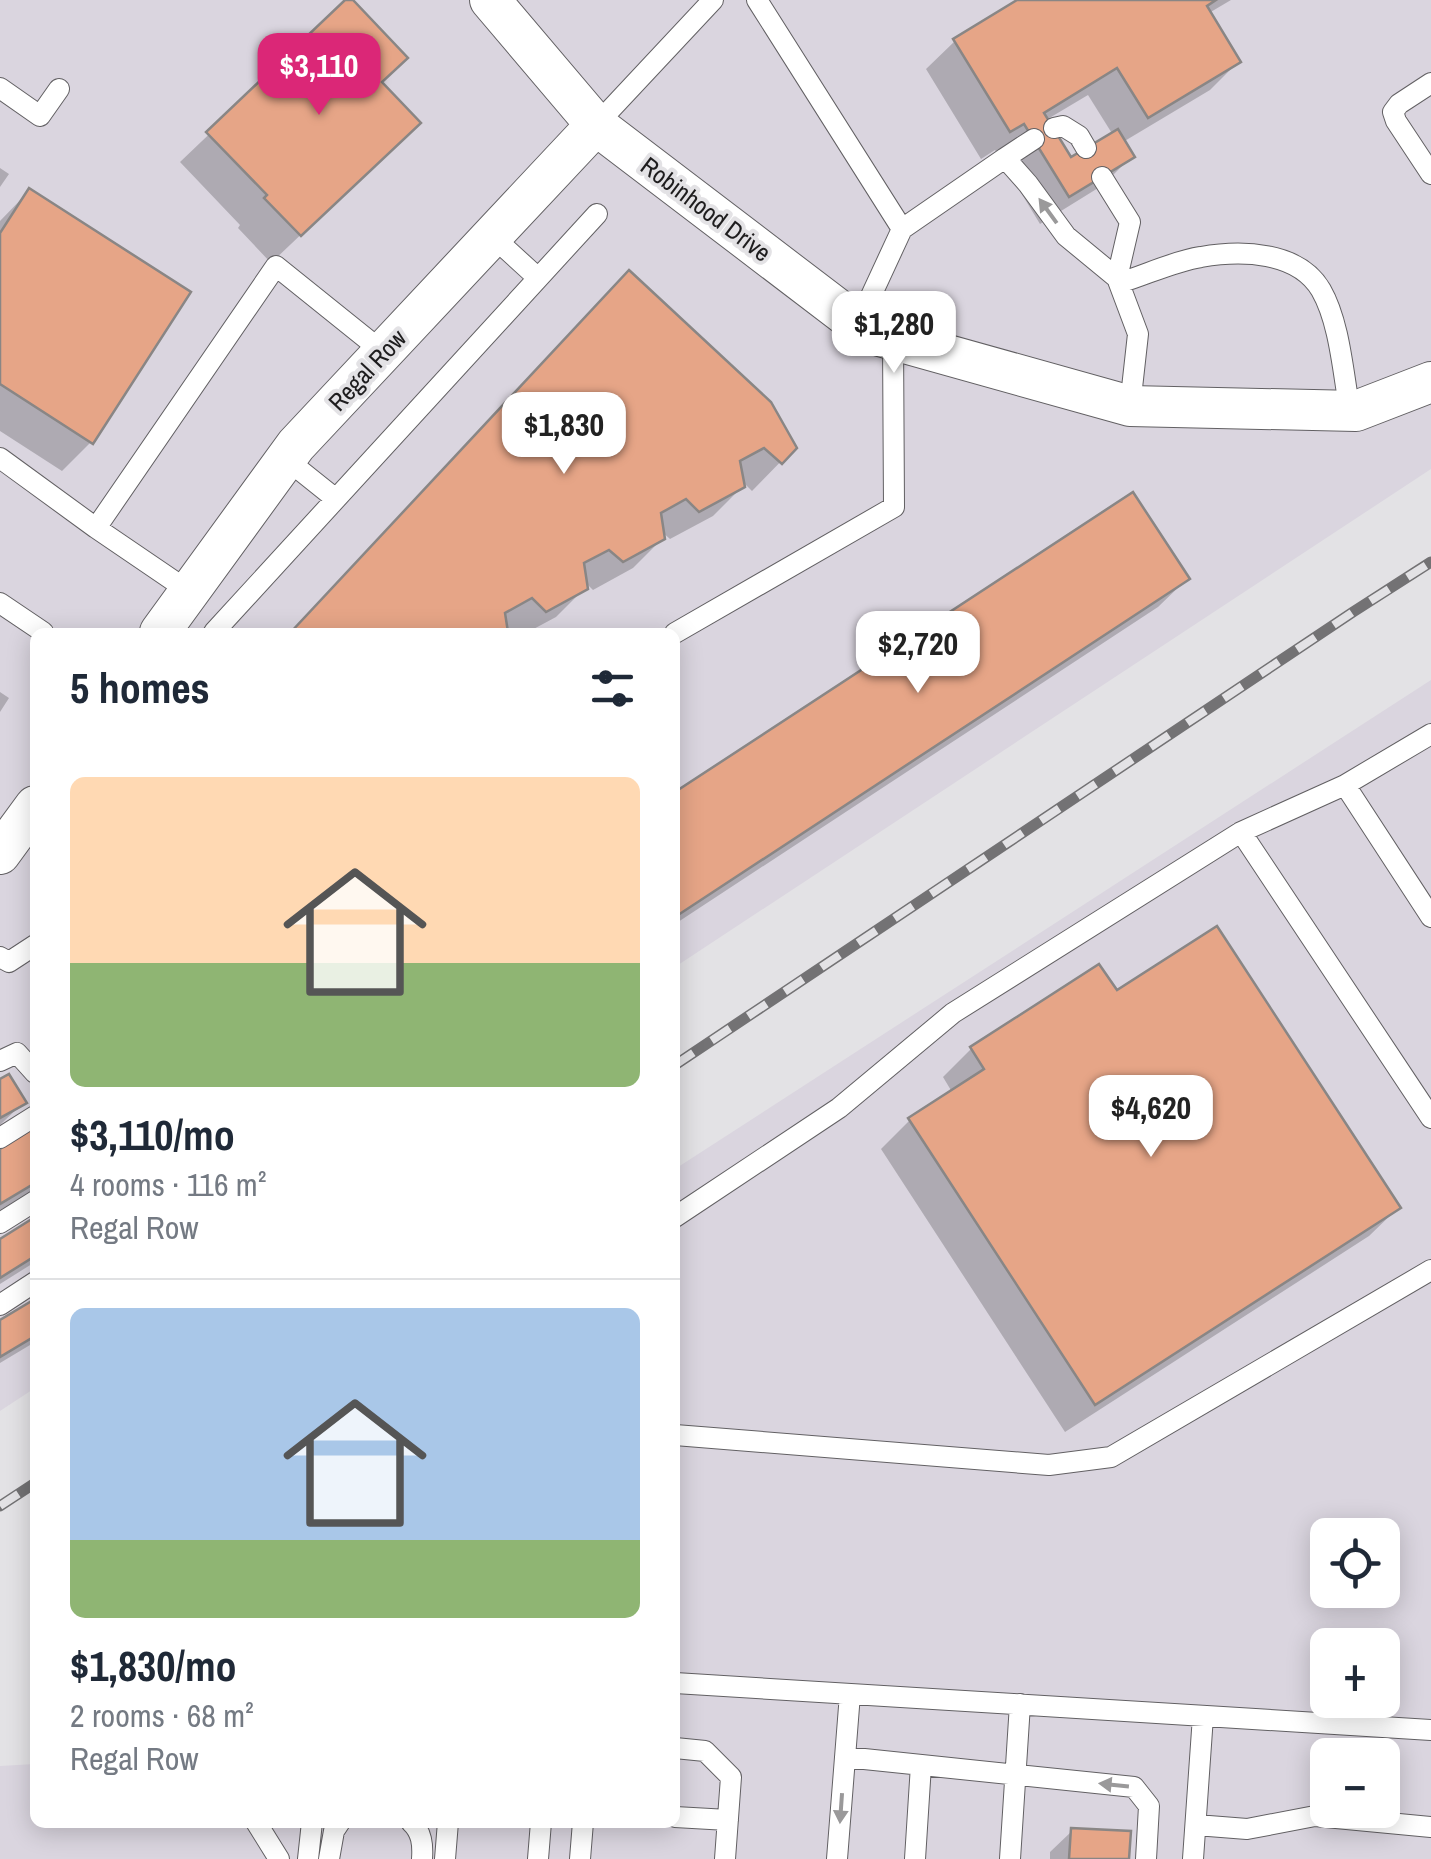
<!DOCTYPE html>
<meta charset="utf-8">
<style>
:root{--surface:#fff;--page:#f6f6f7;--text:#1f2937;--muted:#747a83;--line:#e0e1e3;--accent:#db2777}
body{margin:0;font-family:"Archivo Narrow",sans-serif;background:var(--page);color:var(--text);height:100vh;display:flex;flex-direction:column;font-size:38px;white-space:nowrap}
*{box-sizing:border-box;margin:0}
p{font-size:32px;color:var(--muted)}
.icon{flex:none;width:55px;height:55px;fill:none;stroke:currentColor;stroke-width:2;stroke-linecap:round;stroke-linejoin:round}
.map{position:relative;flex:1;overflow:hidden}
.sheet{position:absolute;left:30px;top:628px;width:650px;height:1200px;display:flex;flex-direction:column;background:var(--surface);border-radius:15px;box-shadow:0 5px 25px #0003}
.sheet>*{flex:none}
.controls{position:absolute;left:1310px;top:1518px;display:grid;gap:20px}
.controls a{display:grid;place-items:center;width:90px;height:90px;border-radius:15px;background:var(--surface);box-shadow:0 5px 25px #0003;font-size:50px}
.price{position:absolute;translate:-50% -85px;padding:0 22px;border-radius:20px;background:#fff;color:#222;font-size:32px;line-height:65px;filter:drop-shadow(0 2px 5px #0008)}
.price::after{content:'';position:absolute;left:50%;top:60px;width:30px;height:22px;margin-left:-15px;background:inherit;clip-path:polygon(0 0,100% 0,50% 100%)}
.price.selected{background:var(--accent);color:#fff}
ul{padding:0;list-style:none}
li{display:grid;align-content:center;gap:20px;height:530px;padding:0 40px}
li+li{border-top:2px solid var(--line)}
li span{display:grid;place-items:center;height:310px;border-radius:15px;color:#555}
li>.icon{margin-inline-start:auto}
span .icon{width:180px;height:180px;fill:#fffc;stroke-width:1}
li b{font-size:42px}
h2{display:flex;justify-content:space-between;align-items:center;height:120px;padding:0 40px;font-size:42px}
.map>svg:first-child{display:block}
</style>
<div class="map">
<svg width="1431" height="1859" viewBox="0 0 1431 1859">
<rect width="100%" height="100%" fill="#e3e2e5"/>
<!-- built -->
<path fill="#dad5df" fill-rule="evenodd" d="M0,0H1431V469L675,967V632H35V1388L0,1411Z
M1431,680V1859H0V1766L35,1764V1822H675V1169ZM1328,1535H1382V1590H1328ZM1328,1645H1382V1700H1328ZM1328,1755H1382V1810H1328Z"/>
<!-- shadow -->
<path fill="#0003" fill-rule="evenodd" d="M350,0L379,83L389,151L271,263L238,228L240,225L180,162Z
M1022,0H1231L1209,13L1238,62L1210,90L1123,142L1132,156L1103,185L1040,224L995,150L981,159L926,69L955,41ZM1088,95L1113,135L1071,160L1046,120Z
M0,168L9,174L0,187Z
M29,191L91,442L62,471L0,431V221Z
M601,302L794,448L752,491L745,484L713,516L670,539L661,531L662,539L633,568L593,590L584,581L585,588L556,617L528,632H509L505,628V632H292Z
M1187,579L1158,607L675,924V795Z
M0,692L9,698L0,712Z
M1116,994L1398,1208L1369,1236L1065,1432L881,1149L910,1120L952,1092L943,1077L971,1049Z
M0,1082L23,1103L0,1125Z
M35,1130V1189L0,1210V1152Z
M35,1220V1262L0,1284V1242Z
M35,1302V1342L0,1363V1323Z
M1072,1831L1127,1859H1050V1852Z"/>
<!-- building -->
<path fill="#e6a587" stroke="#898685" stroke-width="2.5" d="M345,0H353L408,58L382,82L421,123L301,236L264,198L267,195L206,132Z
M1017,0H1216L1207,6L1241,62L1148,118L1117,68L1044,113L1071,157L1118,129L1135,157L1069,197L1024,124L1010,132L953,39Z
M29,188L191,292L93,444L0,384V233Z
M629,270L771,402L797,448L782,464L764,448L740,461L745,487L699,512L686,499L661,513L665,539L623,562L609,550L584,563L588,589L546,612L532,598L505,613L508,632H291Z
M1133,492L1190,579L675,917V792Z
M1217,926L1401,1208L1095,1405L908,1118L984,1069L970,1047L1099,964L1117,990Z
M9,1074L27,1103L0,1118V1079Z
M35,1127V1183L0,1204V1149Z
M35,1217V1256L0,1278V1239Z
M35,1299V1336L0,1357V1320Z
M1071,1828L1131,1831L1129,1859H1069Z"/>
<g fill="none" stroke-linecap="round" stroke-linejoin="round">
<!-- lane casing -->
<g stroke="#626063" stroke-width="22">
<path id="lane" d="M757,0L902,229
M1431,83L1399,104L1393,112L1396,121L1431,174
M0,88L40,116L59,89
M596,125L713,0
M1054,128L1063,126L1079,136L1086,148
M1005,158L1034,139
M1102,177L1130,222L1117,278
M492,236L538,278
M1119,283C1146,275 1174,261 1201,257C1241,250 1298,251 1321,290C1340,323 1343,374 1350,411
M858,324L902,229L1005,158L1028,184L1066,236L1117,278L1138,334L1130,406
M0,458L96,528L276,266L383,352
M286,459L336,499
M96,528L190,592
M0,603L43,632
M214,632L597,214
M675,633L894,507L893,340
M1345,785L1431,917
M1241,832L1431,1118
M0,957L9,962L35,945
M0,1061L17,1053L35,1073
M0,1138L35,1116
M675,1217L839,1108L953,1013L1241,832L1345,785L1431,734
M0,1223L35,1201
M0,1305L35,1282
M675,1435L1049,1465L1111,1457L1431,1270
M675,1683L1431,1730
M675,1748L705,1751L731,1777L725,1859
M845,1757L1134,1787L1149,1806L1146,1859
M675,1817L728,1820
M256,1822L279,1859
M411,1822C422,1832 423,1845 422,1859
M1196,1825L1247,1829L1315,1816L1431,1827
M308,1859L312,1822
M329,1859L334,1831L340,1822
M445,1859L448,1822
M538,1859L541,1822
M580,1859L583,1822
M837,1859L850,1694
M915,1859L921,1765
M1010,1859L1020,1704
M1193,1859L1203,1716"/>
</g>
<!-- street casing -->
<g stroke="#626063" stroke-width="42">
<path id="street" d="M490,0L596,125L869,333L1130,406L1356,411L1431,382
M160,632L296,445L596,125
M0,854L35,806"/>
</g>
<!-- lane -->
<use href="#lane" stroke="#fff" stroke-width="20"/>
<!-- street -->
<use href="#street" stroke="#fff" stroke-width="40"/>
<!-- rail casing -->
<g stroke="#737274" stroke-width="11">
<path id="rail" d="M675,1065L1353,612L1431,562
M0,1506L35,1483"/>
</g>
<!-- rail -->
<use href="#rail" stroke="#e3e2e5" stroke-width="8" stroke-dasharray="22" stroke-linecap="butt"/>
</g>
<!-- one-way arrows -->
<defs><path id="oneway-solid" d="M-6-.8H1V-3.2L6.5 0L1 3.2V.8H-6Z" transform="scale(2.5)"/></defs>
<g fill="#9a999a">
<use href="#oneway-solid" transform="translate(1048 211) rotate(-126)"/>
<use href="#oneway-solid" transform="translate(1114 1785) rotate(-174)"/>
<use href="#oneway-solid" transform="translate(841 1808) rotate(94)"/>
</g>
<g text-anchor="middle" stroke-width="8" stroke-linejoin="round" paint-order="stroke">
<!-- street labels -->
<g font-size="25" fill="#1e1d1e" stroke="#e3e2e5">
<text transform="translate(706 209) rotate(37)" y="9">Robinhood Drive</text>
<text transform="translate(367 370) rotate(-47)" y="9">Regal Row</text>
</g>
</g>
</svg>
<div class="controls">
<a><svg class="icon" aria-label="locate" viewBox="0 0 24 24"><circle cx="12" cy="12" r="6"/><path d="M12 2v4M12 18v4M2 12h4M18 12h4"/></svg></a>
<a>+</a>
<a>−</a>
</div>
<b class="price selected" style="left:319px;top:118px">$3,110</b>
<b class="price" style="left:894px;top:376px">$1,280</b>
<b class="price" style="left:564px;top:477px">$1,830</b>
<b class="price" style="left:918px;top:696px">$2,720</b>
<b class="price" style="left:1151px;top:1160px">$4,620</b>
<section class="sheet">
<h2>5 homes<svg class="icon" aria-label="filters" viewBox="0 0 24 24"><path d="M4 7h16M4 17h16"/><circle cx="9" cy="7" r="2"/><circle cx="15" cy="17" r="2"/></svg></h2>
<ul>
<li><span style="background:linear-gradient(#ffd9b3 60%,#8fb573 0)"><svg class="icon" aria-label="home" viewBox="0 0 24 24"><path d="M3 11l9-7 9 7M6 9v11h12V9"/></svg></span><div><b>$3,110/mo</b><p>4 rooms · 116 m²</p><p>Regal Row</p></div></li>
<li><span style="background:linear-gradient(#a9c7e8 75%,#8fb573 0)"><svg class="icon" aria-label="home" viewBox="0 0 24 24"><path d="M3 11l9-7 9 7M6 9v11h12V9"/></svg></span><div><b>$1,830/mo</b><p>2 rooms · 68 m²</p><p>Regal Row</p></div></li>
</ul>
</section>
</div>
